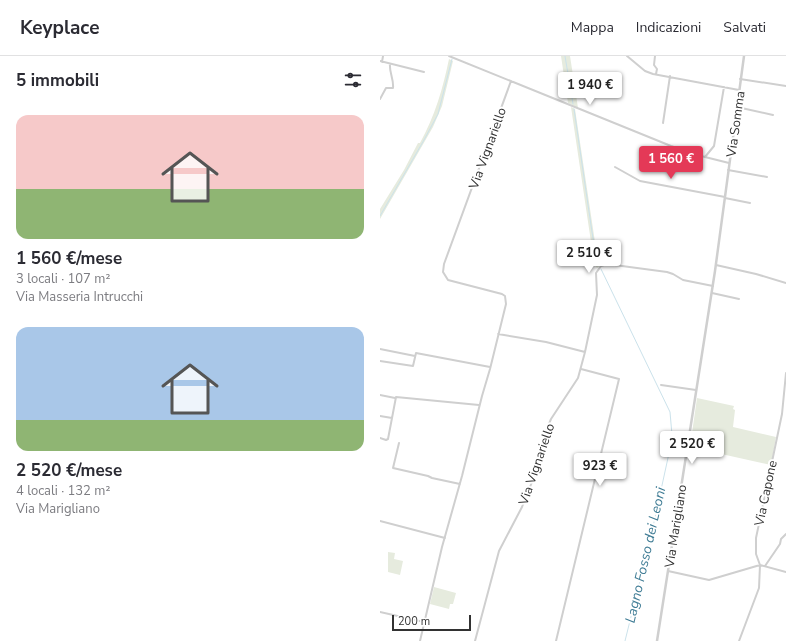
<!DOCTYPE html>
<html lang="it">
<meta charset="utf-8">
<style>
:root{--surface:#fff;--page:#f7f7f7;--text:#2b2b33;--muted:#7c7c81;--line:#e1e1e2;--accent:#e43957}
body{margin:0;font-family:"Nunito Sans",sans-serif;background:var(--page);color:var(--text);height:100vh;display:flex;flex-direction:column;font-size:15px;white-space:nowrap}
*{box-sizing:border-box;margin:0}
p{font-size:13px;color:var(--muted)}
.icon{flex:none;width:22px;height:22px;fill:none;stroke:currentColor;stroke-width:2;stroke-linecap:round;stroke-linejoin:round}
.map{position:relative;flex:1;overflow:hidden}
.details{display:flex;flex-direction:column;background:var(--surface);width:380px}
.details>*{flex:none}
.scale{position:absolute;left:12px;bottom:10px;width:79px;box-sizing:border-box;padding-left:4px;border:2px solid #323232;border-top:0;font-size:11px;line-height:14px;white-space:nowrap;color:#323232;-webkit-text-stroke:3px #fff;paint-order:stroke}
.price{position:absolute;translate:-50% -34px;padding:0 9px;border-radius:4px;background:#fff;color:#222;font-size:13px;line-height:26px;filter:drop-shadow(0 1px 2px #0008)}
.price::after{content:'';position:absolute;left:50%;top:24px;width:12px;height:9px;margin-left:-6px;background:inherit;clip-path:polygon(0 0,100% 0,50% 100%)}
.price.current{background:var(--accent);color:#fff}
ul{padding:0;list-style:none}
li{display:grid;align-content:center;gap:8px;height:212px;padding:0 16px}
li span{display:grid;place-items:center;height:124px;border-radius:12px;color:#555}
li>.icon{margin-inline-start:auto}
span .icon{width:72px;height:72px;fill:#fffc;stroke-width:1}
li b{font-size:17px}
h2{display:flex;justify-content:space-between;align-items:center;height:48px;padding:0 16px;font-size:17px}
header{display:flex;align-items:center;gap:24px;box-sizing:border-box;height:56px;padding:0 20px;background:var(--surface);border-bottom:1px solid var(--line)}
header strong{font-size:19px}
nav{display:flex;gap:22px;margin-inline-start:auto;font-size:14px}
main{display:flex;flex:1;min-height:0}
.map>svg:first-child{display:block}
</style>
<header>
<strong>Keyplace</strong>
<nav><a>Mappa</a><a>Indicazioni</a><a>Salvati</a></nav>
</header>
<main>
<section class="details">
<h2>5 immobili<svg class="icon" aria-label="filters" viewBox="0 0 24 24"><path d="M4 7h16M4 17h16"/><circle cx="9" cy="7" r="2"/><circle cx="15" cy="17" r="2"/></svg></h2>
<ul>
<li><span style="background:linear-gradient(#f6c9c9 60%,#8fb573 0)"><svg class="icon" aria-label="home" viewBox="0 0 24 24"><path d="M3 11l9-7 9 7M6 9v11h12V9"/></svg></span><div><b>1 560 €/mese</b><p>3 locali · 107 m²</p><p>Via Masseria Intrucchi</p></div></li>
<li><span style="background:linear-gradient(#a9c7e8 75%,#8fb573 0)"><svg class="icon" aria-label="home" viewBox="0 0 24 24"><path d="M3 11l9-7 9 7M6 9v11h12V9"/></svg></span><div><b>2 520 €/mese</b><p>4 locali · 132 m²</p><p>Via Marigliano</p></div></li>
</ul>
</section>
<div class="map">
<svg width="406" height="585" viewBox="0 0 406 585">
<rect width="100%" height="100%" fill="#fff"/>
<!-- green -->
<path fill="#e6ebde" d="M181,0H190L198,52L188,47Z
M69,3L73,5L62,50L53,71L0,163V153L24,114L38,87H40C55,60 63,32 69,3Z
M191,51L195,53L215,186L220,203L223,207L217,212L212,205L211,186Z
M317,342L354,350L353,353L355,354L353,371L396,381L391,409L310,391Z
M8,496L15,497L14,503L23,505L20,519L8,516Z
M54,531L76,537L73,548H70L69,553L50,548Z"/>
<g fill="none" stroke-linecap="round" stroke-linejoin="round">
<!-- stream -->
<path stroke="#cbe2eb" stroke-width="1" d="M185,0L193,48
M194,53L212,176L215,194L220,209
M0,160L44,84L58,58L72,3
M221,213L290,356L292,379L291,388L271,480L245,585"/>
<!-- minor -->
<path stroke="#cfcfcf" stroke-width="2" d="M69,0L291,90L313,98L349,107
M247,0L265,15L273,18L359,34
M275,0L274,9L277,13L276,18
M0,5L44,16
M2,6L3,0
M360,23L406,30
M0,43L6,32H13C14,23 9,16 10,8
M357,51L393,59
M283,67L290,20
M325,101L334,90L344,31
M235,111L260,125L345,141
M348,114L387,121
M345,142L370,147
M336,209L376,218L406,227
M332,237L359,243
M0,293L35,300
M205,296L217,239L216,217L221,210L227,208L287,216L293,218L303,224L333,230
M0,305L33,310L36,297L110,311
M281,329L316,334
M0,339L15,342
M0,360L12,362
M0,382L6,384L8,383L16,341L99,349
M19,387L13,412L48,420L52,422L80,428
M0,465L65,482
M385,510L400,488L401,483L406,478
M288,515L329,524L380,509L406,516
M0,556L44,566
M40,585L62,491L82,420L102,340L110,313L126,248L125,240L122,238L68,224L63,216L64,208L131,25
M95,585L119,495L142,451L154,421L164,380L171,363L198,322L205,296L166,286L118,278
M176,585L239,323L201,313
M359,585L379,532L380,509L376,498V482L402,358L406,317"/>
<!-- tertiary -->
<path stroke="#cfcfcf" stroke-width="2.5" d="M277,585L335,215L364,0"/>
</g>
<g text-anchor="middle" stroke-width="4" stroke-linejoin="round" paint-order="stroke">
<!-- street labels -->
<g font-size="13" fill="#323232" stroke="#fff">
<text transform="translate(355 68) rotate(-82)" y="5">Via Somma</text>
<text transform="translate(107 92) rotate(-70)" y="5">Via Vignariello</text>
<text transform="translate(156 408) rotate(-71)" y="5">Via Vignariello</text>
<text transform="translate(385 437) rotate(-78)" y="5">Via Capone</text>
<text transform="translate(295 470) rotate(-81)" y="5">Via Marigliano</text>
</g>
<!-- water labels -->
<g font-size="14" font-style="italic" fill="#3f7c95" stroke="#fff">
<text transform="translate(265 499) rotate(-77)" y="5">Lagno Fosso dei Leoni</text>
</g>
</g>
</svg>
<div class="scale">200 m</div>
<b class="price" style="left:210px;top:50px">1 940 €</b>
<b class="price current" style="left:291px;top:124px">1 560 €</b>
<b class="price" style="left:209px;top:218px">2 510 €</b>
<b class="price" style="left:312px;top:409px">2 520 €</b>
<b class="price" style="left:220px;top:431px">923 €</b>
</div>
</main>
